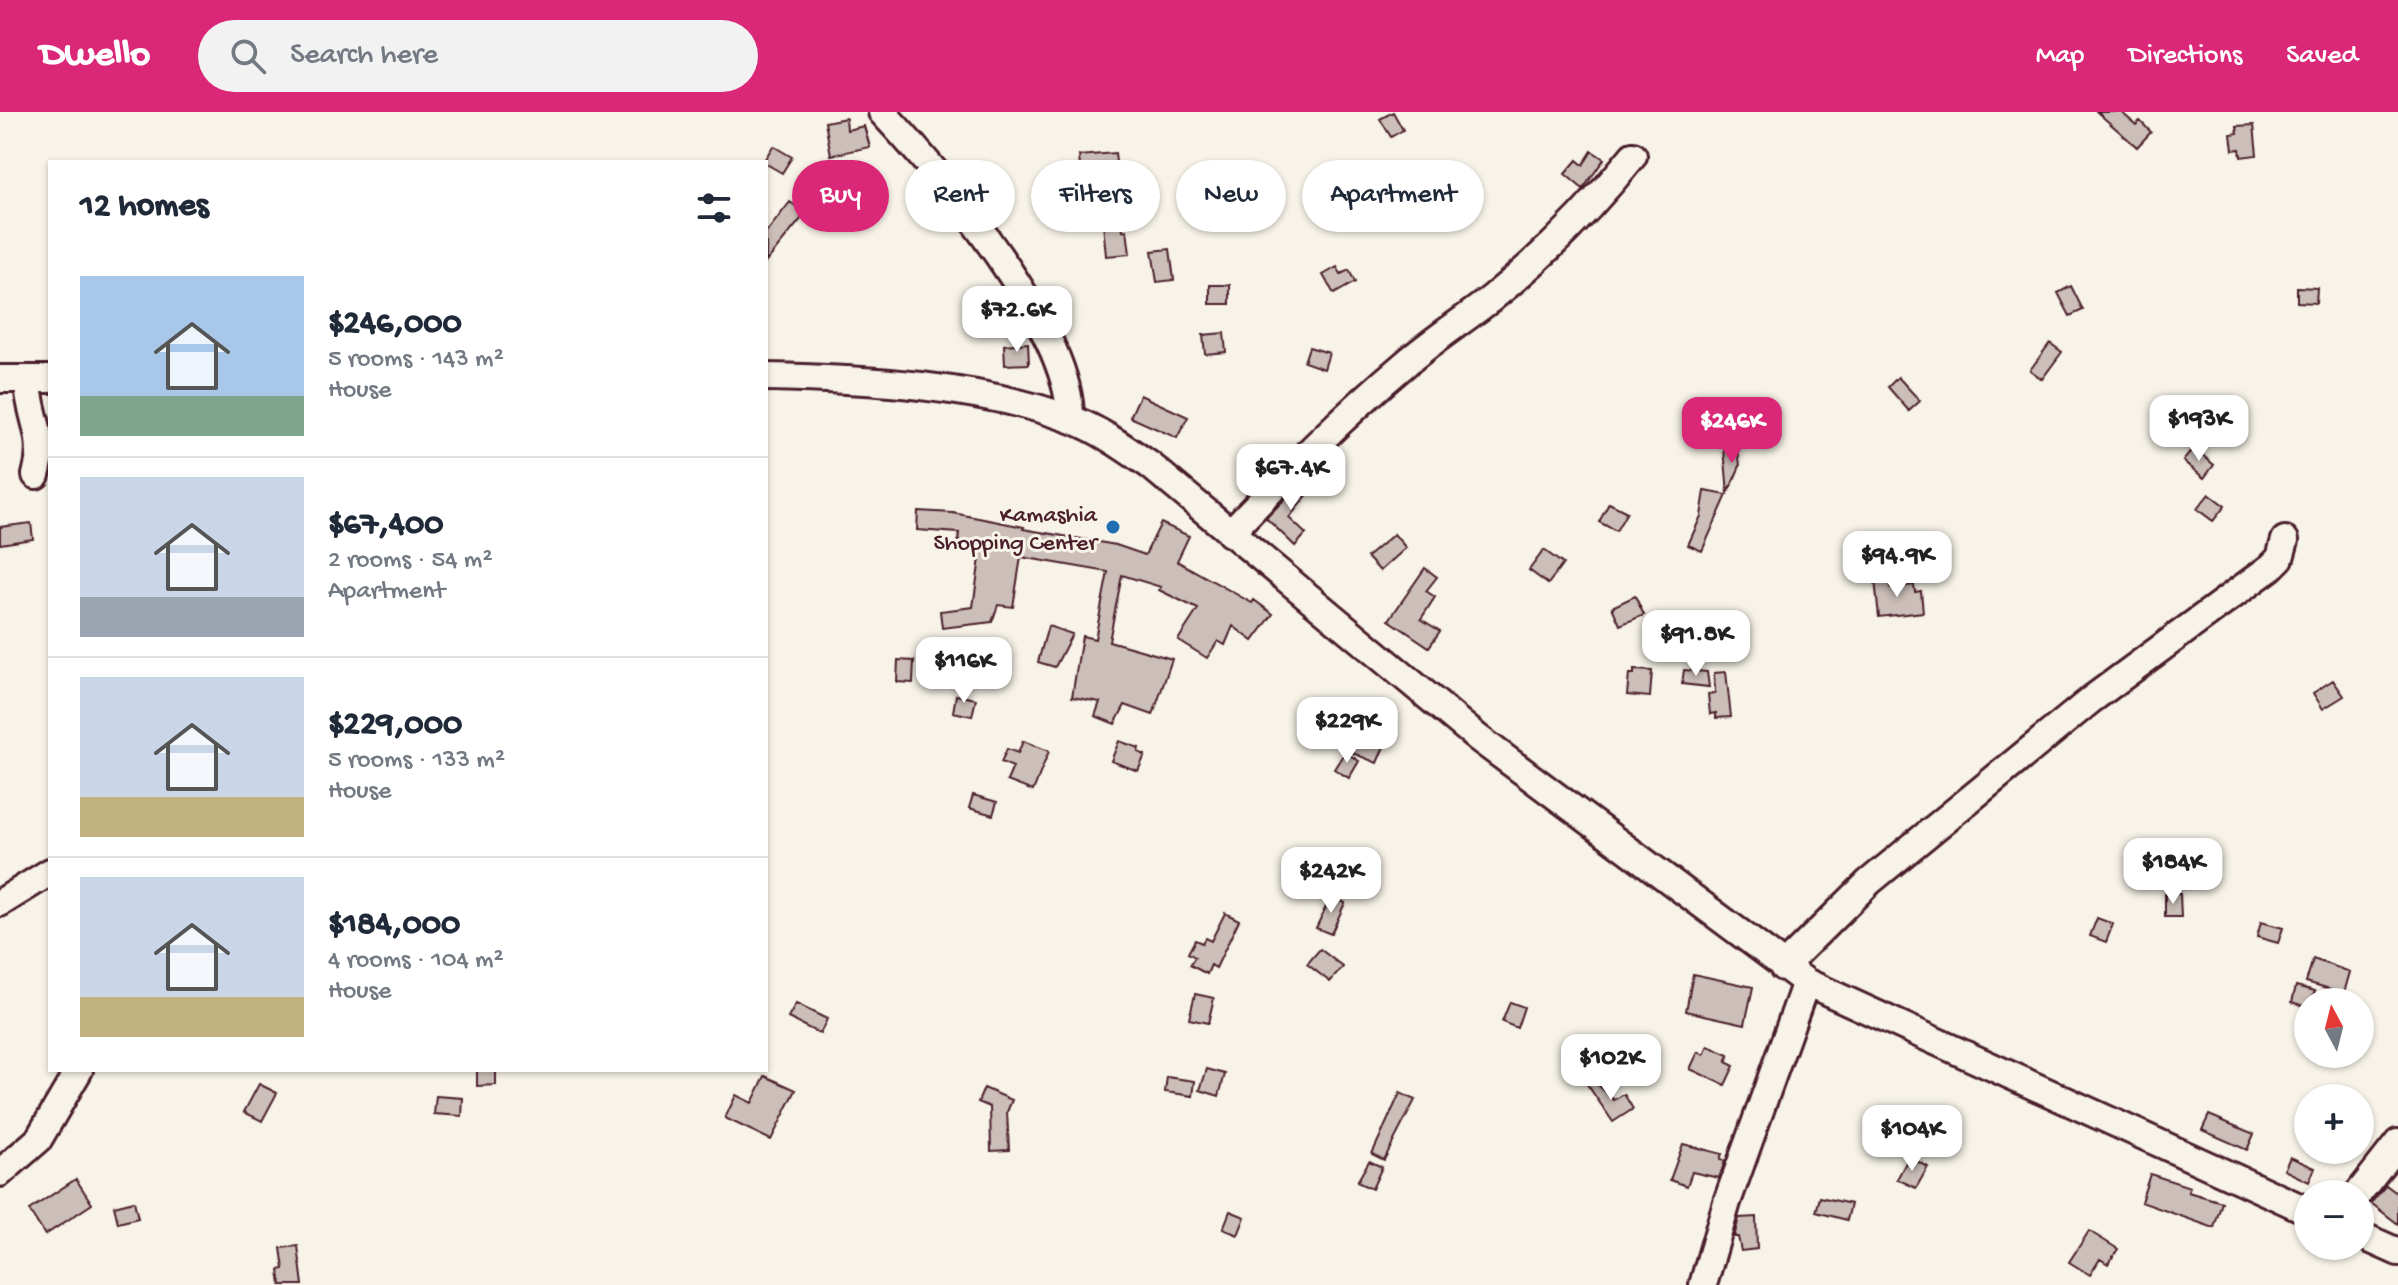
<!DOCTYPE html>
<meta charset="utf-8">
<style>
:root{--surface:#fff;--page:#f2f2f3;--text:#1f2937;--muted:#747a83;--line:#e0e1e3;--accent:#db2777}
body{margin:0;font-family:"Gochi Hand",sans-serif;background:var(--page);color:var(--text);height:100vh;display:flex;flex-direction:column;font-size:30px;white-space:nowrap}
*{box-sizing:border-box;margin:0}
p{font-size:26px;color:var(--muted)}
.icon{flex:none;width:44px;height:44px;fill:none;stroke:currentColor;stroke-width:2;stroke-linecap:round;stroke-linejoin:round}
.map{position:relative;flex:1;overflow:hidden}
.panel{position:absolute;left:48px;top:48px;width:720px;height:912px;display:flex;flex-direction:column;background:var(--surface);border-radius:0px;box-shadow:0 2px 6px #0004}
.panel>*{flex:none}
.hud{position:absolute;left:792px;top:48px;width:760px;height:72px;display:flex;gap:16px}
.needle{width:52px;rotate:353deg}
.controls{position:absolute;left:2294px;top:876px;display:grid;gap:16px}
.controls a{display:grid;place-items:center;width:80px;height:80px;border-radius:50%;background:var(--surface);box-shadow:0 2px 6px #0004;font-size:40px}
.price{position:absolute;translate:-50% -68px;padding:0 18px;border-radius:16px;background:#fff;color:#222;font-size:26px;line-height:52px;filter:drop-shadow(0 2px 4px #0008)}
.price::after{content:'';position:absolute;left:50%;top:48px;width:24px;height:18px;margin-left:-12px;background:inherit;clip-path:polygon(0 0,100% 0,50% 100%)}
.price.current{background:var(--accent);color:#fff}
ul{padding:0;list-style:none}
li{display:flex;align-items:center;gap:24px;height:200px;padding:0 32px}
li+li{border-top:2px solid var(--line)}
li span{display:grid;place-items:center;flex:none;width:224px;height:160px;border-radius:0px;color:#555}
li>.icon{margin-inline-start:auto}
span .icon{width:96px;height:96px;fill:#fffc;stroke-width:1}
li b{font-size:34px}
h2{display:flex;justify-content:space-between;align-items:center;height:96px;padding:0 32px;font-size:34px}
.pill{padding:0 28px;border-radius:36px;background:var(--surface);box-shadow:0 2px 6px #0004;font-size:28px;line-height:72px}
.pill.current{background:var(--accent);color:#fff}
header{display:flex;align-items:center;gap:48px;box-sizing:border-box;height:112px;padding:0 40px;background:var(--accent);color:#fff}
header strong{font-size:38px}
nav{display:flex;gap:44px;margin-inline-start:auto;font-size:28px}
.search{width:560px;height:72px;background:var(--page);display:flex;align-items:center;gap:20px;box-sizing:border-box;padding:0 28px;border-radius:44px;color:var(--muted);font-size:30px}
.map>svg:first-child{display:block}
</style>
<header>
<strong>Dwello</strong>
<div class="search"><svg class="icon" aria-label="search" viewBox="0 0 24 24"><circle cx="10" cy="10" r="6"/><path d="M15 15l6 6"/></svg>Search here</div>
<nav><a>Map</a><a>Directions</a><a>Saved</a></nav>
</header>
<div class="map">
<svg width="2398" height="1173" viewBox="0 0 2398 1173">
<rect width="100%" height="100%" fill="#f7f3e8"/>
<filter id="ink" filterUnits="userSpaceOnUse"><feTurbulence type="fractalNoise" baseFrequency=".0125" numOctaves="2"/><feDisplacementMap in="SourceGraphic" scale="16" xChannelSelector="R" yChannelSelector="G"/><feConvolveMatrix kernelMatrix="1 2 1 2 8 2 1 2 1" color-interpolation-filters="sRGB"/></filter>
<g filter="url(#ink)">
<!-- building -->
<path fill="#ccbfb9" stroke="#4a1f2b" stroke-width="2" d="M1393,0L1403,18L1391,25L1380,7Z
M2097,0H2121L2136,13L2140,9L2151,20L2137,35Z
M846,6L847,18L864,14L870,35L831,43L825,10Z
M2254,13L2257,43L2241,45L2240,37L2233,38L2231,22L2238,21L2237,14Z
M773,34L792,45L782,61L763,50Z
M1592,39L1604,47L1583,77L1565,62L1577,48L1583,53Z
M1115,41L1123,119L1127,118L1130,142L1106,144L1103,112L1085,114L1079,44Z
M1356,71L1367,83L1360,88L1365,94L1353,104L1338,86Z
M790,90L806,101L766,150V121Z
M1170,137L1174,168L1157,170L1152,139Z
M1337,155L1341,162L1349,158L1355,170L1334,182L1323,163Z
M1210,173H1230V192H1210Z
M2071,174L2083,198L2070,204L2058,181Z
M2297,175L2317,176L2316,191L2297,190Z
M1224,221L1226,240L1205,242L1203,223Z
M1028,231L1029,252L1005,253L1004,233Z
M2050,231L2062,240L2042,267L2030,258Z
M1309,235L1329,241L1324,257L1304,250Z
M1898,265L1920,289L1909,299L1888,275Z
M1140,283L1188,305L1177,326L1130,305Z
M1738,335L1740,354L1728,381L1724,336Z
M2194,336L2214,353L2204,366L2183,349Z
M1307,365L1316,372L1289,406L1306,422L1295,434L1266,406Z
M1705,379L1727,383L1702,439L1688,433L1701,404Z
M2209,382L2225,394L2213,409L2197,397Z
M1609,391L1627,400L1616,419L1599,410Z
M918,399L953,401L1024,415L1023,417L1116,433L1145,443L1161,411L1189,424L1177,449L1252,491L1254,488L1273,502L1253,529L1233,514L1225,533L1218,529L1207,546L1178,528L1198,497L1159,478L1161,475L1122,463L1109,529L1172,547L1153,603L1125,593L1115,612L1095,604L1100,590L1072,585L1082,524L1095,527L1108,460L1021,445L1013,495L998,493L992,510L942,516L940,499L973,495L982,432L958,429L959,421L917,418Z
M31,411L33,427L0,432V415Z
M1394,422L1406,436L1380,459L1367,445Z
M1544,438L1563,452L1548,472L1529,458Z
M1425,456L1437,465L1426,479L1435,485L1421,507L1440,519L1429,535L1389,508Z
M1889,466L1890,476L1914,473L1915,480L1921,479L1923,500L1879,505L1875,468Z
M1635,484L1644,503L1620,513L1612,495Z
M1048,514L1072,522L1055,555L1038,550Z
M898,548L914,549L913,571L897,570Z
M1634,558L1652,559L1650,585L1627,583L1629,562H1634Z
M1684,558L1707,560L1709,575L1682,572Z
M1726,560L1731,605L1716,606V601L1710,602L1708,582L1715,581L1714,561Z
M2333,568L2344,584L2323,597L2313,581Z
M956,583L976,587L972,604L953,600Z
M1359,619L1386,630L1377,651L1350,640Z
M1023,629L1049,639L1033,679L1007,669L1013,655L1001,650L1007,637L1018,641Z
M1119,629L1139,636L1138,640L1145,643L1138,659L1111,649Z
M1345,640L1359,649L1349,666L1334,657Z
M973,683L997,690L993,703L969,696Z
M2176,762H2207V776L2176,777Z
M2165,782H2180L2181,805H2165Z
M1331,784L1345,791L1331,822L1316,816Z
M1225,801L1239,808L1216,856L1211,853L1207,862L1190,853L1195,845L1188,841L1195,828L1202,831L1205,826L1211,829Z
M2097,806L2113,812L2106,830L2090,824Z
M2261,810L2283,816L2278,831L2257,825Z
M1320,837L1343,855L1330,870L1307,852Z
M2313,847L2350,860L2344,881L2306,870Z
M1693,862L1753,875L1745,912L1686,899Z
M2296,874L2315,879L2308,895L2292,890Z
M1195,882L1214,886L1208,911L1189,907Z
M1510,890L1524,895L1517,916L1502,910Z
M796,892L827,907L820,922L788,906Z
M1708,934L1729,943L1726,950L1734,954L1725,973L1690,957L1698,940L1704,943Z
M1207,957L1225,962L1219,984L1200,978Z
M477,958H496V973L477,974Z
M765,964L796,978L771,1028L725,1006L736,983L752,991Z
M1167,965L1195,969L1193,984L1165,980Z
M1592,967L1614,988L1624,982L1633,997L1613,1010L1587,972Z
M259,972L277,981L262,1009L244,1000Z
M984,976L1012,988L1007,1000L1009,1038L991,1039L990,995L978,990Z
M1400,981L1415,988L1384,1048L1372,1042Z
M436,984L463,986L462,1004L434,1002Z
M2209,1003L2254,1022L2247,1038L2202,1018Z
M1683,1032L1722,1042L1720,1048L1725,1049L1719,1066L1692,1060L1687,1074L1670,1068Z
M1909,1045L1928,1055L1916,1076L1897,1067Z
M2290,1045L2315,1056L2309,1070L2284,1058Z
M1369,1049L1382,1055L1372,1077L1357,1070Z
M2150,1062L2190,1075L2188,1080L2222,1090L2214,1116L2141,1090Z
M76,1067L92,1092L45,1123L29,1098Z
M2386,1073L2398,1082V1112L2371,1091Z
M1820,1085L1851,1092L1847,1108L1816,1100Z
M134,1089L138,1106L118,1111L114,1094Z
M1230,1099L1245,1105L1238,1123L1223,1117Z
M1756,1105L1757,1137L1741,1139L1738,1125H1734L1739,1106Z
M2089,1119L2118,1137L2108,1152L2100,1147L2090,1163L2069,1150Z
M298,1134L303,1173H281L279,1158L284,1157L281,1136Z"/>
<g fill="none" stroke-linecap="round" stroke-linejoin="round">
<!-- minor casing -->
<g stroke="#4a1f2b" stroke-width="32">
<path id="minor" d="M882,0C941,63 1072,219 1070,307
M766,265C864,267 979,273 1071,307C1100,318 1125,336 1151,354L1478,626L1806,870L2308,1099
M0,267H50
M28,267C28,305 48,323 36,363
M1230,421C1286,362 1343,304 1405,252C1433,228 1464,208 1492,186C1544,144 1592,95 1633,44
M0,791L50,760
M1783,855L1869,770L2092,587L2271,455L2280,446L2285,428
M0,1061L38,1028L79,958
M2358,1082L2398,1031
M2360,1123L2398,1140
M1703,1173L1727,1090L1806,870"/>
</g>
<!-- minor -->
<use href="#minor" stroke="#f7f3e8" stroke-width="26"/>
</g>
</g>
<!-- markers -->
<circle fill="#1f6fb2" stroke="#f7f3e8" stroke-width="3" cx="1113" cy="415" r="8"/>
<g text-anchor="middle" stroke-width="6" stroke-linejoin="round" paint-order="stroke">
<!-- poi labels -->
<g font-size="24" fill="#4a1f2b" stroke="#f7f3e8" text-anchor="end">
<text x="1097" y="409">Kamashia<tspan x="1097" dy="28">Shopping Center</tspan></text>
</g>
</g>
</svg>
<div class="controls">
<a><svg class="needle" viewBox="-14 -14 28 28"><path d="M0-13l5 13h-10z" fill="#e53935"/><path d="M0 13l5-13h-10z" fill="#747a83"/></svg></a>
<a>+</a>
<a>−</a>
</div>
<b class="price" style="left:1017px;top:242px">$72.6K</b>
<b class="price" style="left:2199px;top:351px">$193K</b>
<b class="price current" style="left:1732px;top:353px">$246K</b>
<b class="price" style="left:1291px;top:400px">$67.4K</b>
<b class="price" style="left:1897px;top:487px">$94.9K</b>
<b class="price" style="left:1696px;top:566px">$91.8K</b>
<b class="price" style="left:964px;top:593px">$116K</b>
<b class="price" style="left:1347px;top:653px">$229K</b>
<b class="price" style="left:2173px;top:794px">$184K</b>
<b class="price" style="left:1331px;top:803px">$242K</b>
<b class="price" style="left:1611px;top:990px">$102K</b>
<b class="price" style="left:1912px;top:1061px">$104K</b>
<div class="hud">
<a class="pill current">Buy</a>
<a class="pill">Rent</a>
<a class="pill">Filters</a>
<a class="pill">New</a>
<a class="pill">Apartment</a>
</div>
<section class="panel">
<h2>12 homes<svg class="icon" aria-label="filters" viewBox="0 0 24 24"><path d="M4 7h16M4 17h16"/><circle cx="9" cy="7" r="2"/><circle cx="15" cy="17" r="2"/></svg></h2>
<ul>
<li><span style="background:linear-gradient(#a9c7e8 75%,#7fa58c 0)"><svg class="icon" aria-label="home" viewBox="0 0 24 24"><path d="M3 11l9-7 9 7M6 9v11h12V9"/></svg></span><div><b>$246,000</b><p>5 rooms · 143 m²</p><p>House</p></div></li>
<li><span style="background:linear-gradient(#c9d6e8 75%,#9aa5b1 0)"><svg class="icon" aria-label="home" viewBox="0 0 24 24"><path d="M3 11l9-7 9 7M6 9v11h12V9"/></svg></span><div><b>$67,400</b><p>2 rooms · 54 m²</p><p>Apartment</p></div></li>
<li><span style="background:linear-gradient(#c9d6e8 75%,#c2b280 0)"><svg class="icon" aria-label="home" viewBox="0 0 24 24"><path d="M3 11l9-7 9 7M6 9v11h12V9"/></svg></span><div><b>$229,000</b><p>5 rooms · 133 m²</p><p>House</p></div></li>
<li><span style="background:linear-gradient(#c9d6e8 75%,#c2b280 0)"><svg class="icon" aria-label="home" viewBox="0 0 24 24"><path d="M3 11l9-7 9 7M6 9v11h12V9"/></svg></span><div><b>$184,000</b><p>4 rooms · 104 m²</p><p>House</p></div></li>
</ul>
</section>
</div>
